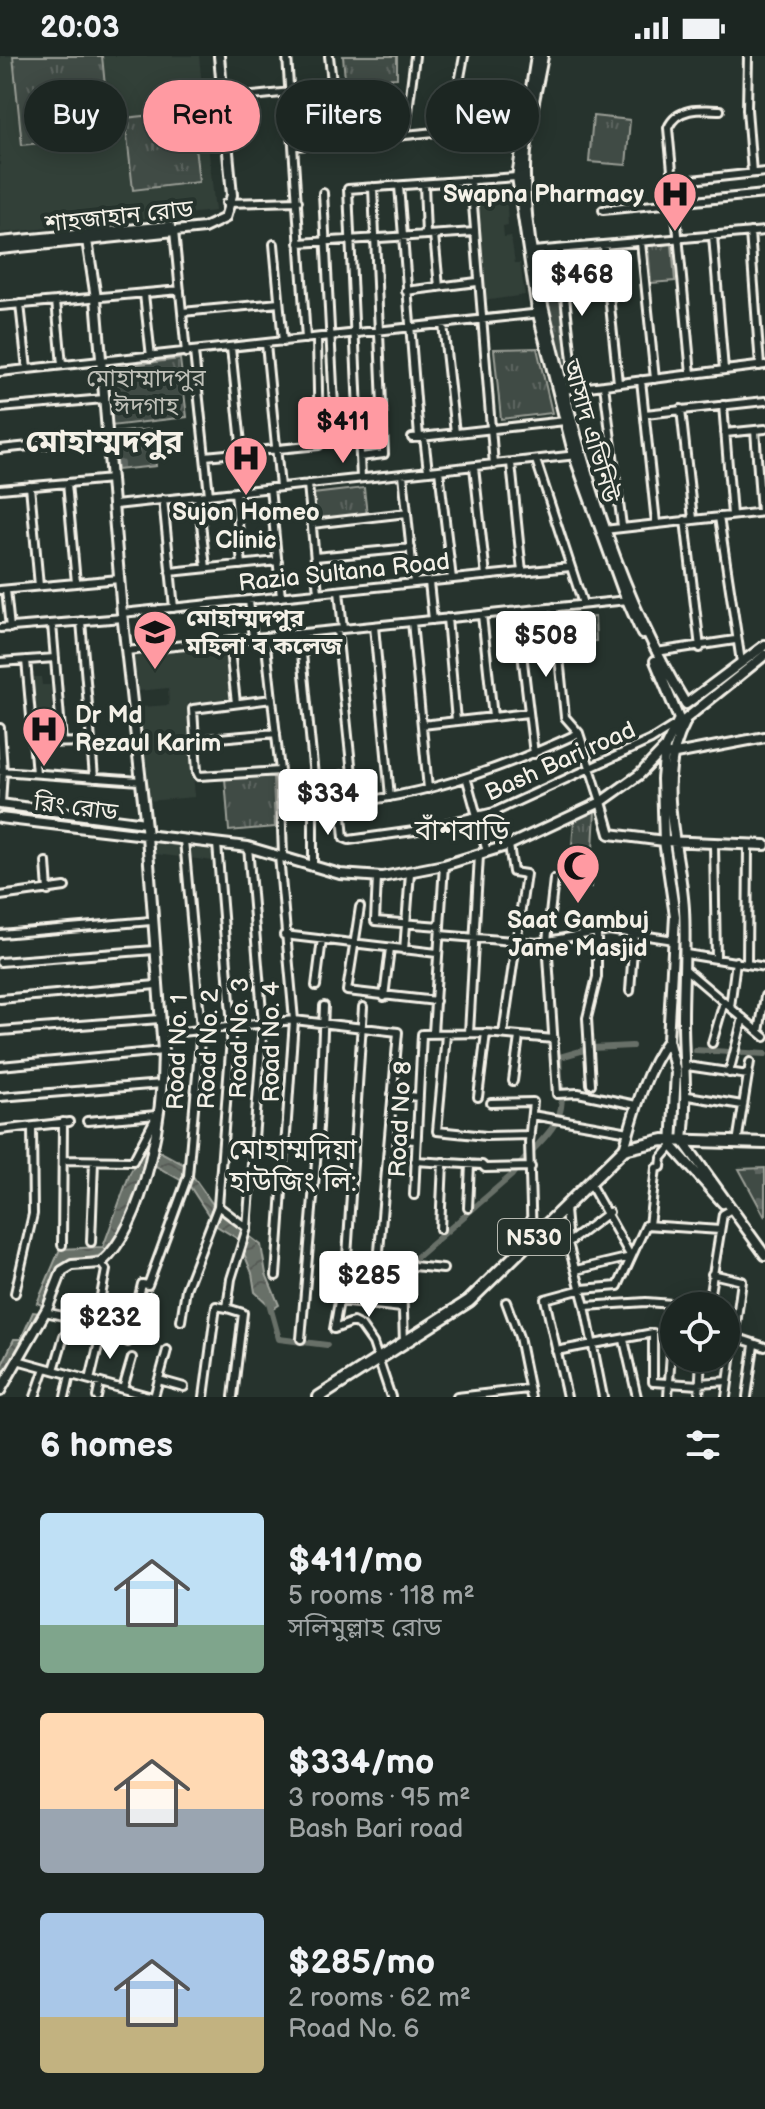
<!DOCTYPE html>
<meta charset="utf-8">
<style>
:root{--surface:#1c2622;--page:#252e2a;--text:#f1f3f6;--muted:#a0a5a5;--line:#3a4340;--accent:#ff9aa2}
body{margin:0;font-family:"Balsamiq Sans","Noto Sans Bengali",sans-serif;background:var(--page);color:var(--text);height:100vh;display:flex;flex-direction:column;font-size:30px;white-space:nowrap}
*{box-sizing:border-box;margin:0}
p{font-size:26px;color:var(--muted)}
.icon{flex:none;width:44px;height:44px;fill:none;stroke:currentColor;stroke-width:2;stroke-linecap:round;stroke-linejoin:round}
.map{position:relative;height:1341px;overflow:hidden}
.side{display:flex;flex-direction:column;background:var(--surface);flex:1}
.side>*{flex:none}
.hud{position:absolute;left:24px;top:24px;width:718px;height:72px;display:flex;gap:16px}
.fabs{position:absolute;left:660px;top:1236px;display:grid;gap:16px}
.fabs a{display:grid;place-items:center;width:80px;height:80px;border-radius:50%;background:var(--surface);box-shadow:0 4px 20px #0003,0 0 0 2px var(--line);font-size:40px}
.price{position:absolute;translate:-50% -68px;padding:0 18px;border-radius:8px;background:#fff;color:#222;font-size:26px;line-height:52px;filter:drop-shadow(0 2px 4px #0008)}
.price::after{content:'';position:absolute;left:50%;top:48px;width:24px;height:18px;margin-left:-12px;background:inherit;clip-path:polygon(0 0,100% 0,50% 100%)}
.price.on{background:var(--accent);color:#111}
ul{padding:0;list-style:none}
li{display:flex;align-items:center;gap:24px;height:200px;padding:0 40px}
li span{display:grid;place-items:center;flex:none;width:224px;height:160px;border-radius:8px;color:#555}
li>.icon{margin-inline-start:auto}
span .icon{width:96px;height:96px;fill:#fffc;stroke-width:1}
li b{font-size:34px}
h2{display:flex;justify-content:space-between;align-items:center;height:96px;padding:0 40px;font-size:34px}
.pill{padding:0 28px;border-radius:36px;background:var(--surface);box-shadow:0 4px 20px #0003,0 0 0 2px var(--line);font-size:28px;line-height:72px}
.pill.on{background:var(--accent);color:#111}
.status{display:flex;justify-content:space-between;align-items:center;height:56px;padding:0 40px;background:var(--surface);direction:ltr}
.status svg{height:22px;fill:currentColor}
.map>svg:first-child{display:block}
</style>
<div class="status"><b>20:03</b><svg viewBox="0 0 49 12"><path d="M0 12V9h3v3zM5 12V6h3v6zM10 12V3h3v9zM15 12V0h3v12zM26 1h20v11H26zM47 4h2v5h-2z"/></svg></div>
<div class="map">
<svg width="765" height="1341" viewBox="0 0 765 1341">
<defs>
<pattern id="cemetery-stones" width="16" height="16" patternUnits="userSpaceOnUse" patternTransform="scale(2)"><rect width="16" height="16" fill="#414b45"/><path d="M2 7V4a2 2 0 0 1 4 0v3zM10 15v-3a2 2 0 0 1 4 0v3z" fill="#5d6560"/></pattern>
<pattern id="park-tufts" width="24" height="20" patternUnits="userSpaceOnUse" patternTransform="scale(2)"><rect width="24" height="20" fill="#414b45"/><path d="M3 7l-1-3M5 7V3M7 7l1-3M15 17l-1-3M17 17v-4M19 17l1-3" fill="none" stroke="#5d6560"/></pattern>
<pattern id="water-waves" width="16" height="10" patternUnits="userSpaceOnUse" patternTransform="scale(2)"><rect width="16" height="10" fill="#676f68"/><path d="M0 5q4-4 8 0t8 0" fill="none" stroke="#565a55"/></pattern>
</defs>
<rect width="100%" height="100%" fill="#26332d"/>
<filter id="ink" filterUnits="userSpaceOnUse"><feTurbulence type="fractalNoise" baseFrequency=".0125" numOctaves="2"/><feDisplacementMap in="SourceGraphic" scale="16" xChannelSelector="R" yChannelSelector="G"/><feConvolveMatrix kernelMatrix="1 2 1 2 8 2 1 2 1" color-interpolation-filters="sRGB"/></filter>
<g filter="url(#ink)">
<!-- built -->
<path fill="#333f39" d="M0,0H199L215,155L0,177Z
M506,133L508,169L503,170L504,181L511,180L515,207H520L525,239L483,245L475,138Z
M226,591L232,646L188,647L195,741L147,745L140,651L169,649L168,632L138,635L134,600Z
M32,621H41L42,629H50L54,675L36,677Z
M153,786L215,794L214,805L155,798Z"/>
<!-- cemetery -->
<path fill="url(#cemetery-stones)" stroke="#9a9e96" stroke-width="2" d="M152,373L156,410L117,414L113,377Z
M765,1112V1161L739,1113Z"/>
<!-- park -->
<path fill="url(#park-tufts)" stroke="#9a9e96" stroke-width="2" d="M13,0H102L110,80L22,89Z
M343,0H397V22L345,23Z
M385,37L386,63L382,64L381,58L355,60L354,39Z
M191,55L199,126L133,134L125,62Z
M593,60L630,64L626,109L589,106Z
M672,188L675,225L651,227L648,190Z
M559,216L572,327L566,329L541,219Z
M537,292L552,357L501,363L494,293Z
M180,303L187,361L111,370L106,312Z
M364,432L367,459L316,464L313,438Z
M595,561L596,585L570,586L569,562Z
M273,720L275,771L229,775L225,722Z
M595,755L591,831L569,828L574,764Z"/>
<!-- water -->
<path fill="url(#water-waves)" stroke="#9fa39b" stroke-width="2" d="M146,1088L185,1109L219,1157L261,1189L266,1218L279,1249L273,1253L255,1236L252,1217L238,1183L215,1169L189,1129L147,1105L124,1165L105,1198L67,1208L0,1329V1313L14,1283H21L33,1256L40,1257L42,1249L37,1247L60,1193L103,1191L130,1117Z"/>
<g fill="none" stroke-linecap="round" stroke-linejoin="round">
<!-- canal -->
<path stroke="#676f68" stroke-width="6" d="M695,994L765,998
M347,1221L389,1225L512,1119C525,1098 551,1081 559,1059C566,1040 557,1019 560,1001L591,992L632,990
M268,1243L279,1283L327,1289"/>
<!-- street casing -->
<g stroke="#f4f1e8" stroke-width="12">
<path id="street" d="M287,0L306,283
M329,0L339,86
M748,0L747,53L752,117
M223,43L291,36
M450,75L464,0
M405,79L415,0
M296,90L525,67
M471,124L494,409
M673,126L765,116
M424,128L426,179
M399,130L419,381
M323,137L335,369
M226,147L298,145
M603,154L765,138
M174,175L186,297
M750,176L760,310
M434,179L439,231
M713,180L724,314
M641,186L655,323
M299,187L475,176
M274,188L283,286
M604,191L618,327
M533,195L765,175
M560,195L575,332
M406,235L477,226
M144,238L151,301
M56,245L62,309
M20,248L27,313
M0,250L180,234
M182,256L279,247
M443,268L455,377
M266,288L280,431
M231,292L242,397
M194,296L209,439
M0,316L541,257
M691,318L668,72C677,51 701,53 720,54
M641,324L656,467
M604,329L622,470
M564,334L765,309
M723,349L732,459
M0,352L104,343
M681,353L693,463
M645,358L765,345
M755,374L761,456
M725,377L765,373
M424,381L428,415
M412,382L565,365
M0,393L107,382
M205,400L319,389L317,282
M360,401L384,398L373,131
M536,404L583,548
M511,407L522,516
M474,411L486,520
M439,414L452,523
M403,418L414,527
M361,422L348,133L517,121
M67,427L76,527
M308,428L318,537
M30,430L39,530
M270,432L281,541
M0,433L112,423
M235,436L242,509
M198,440L206,512
M163,443L174,552
M115,449L577,399
M719,461L741,606
M685,464L700,592
M312,468L407,457
M604,474L765,456
M315,501L411,492
M170,516L278,505
M429,526L433,564
M0,534L119,523
M6,534L10,572
M339,535L343,573
M249,544L253,582
M554,551L565,661L579,677L601,746
M159,553L164,592
M517,555L534,698
M122,557L570,511
M482,559L493,661
M447,562L456,665
M81,565L94,722
M412,566L428,733
M52,568L62,686
M374,570L390,741
M0,572L123,562
M337,574L355,747
M300,577L317,751
M265,581L280,715L283,800
M229,585L236,647
M126,595L628,544
M656,596L735,584
M26,604L36,717
M0,606L55,602
M272,643L193,653L197,716L199,720L280,715
M422,669L528,657
M0,672L3,715L1,748
M195,684L276,677
M34,687L90,686
M0,715L140,725
M316,723L353,718
M467,724L487,796
M341,749L344,782L349,784L414,775L494,756L651,684L678,667
M282,753C394,748 478,724 579,677
M714,788L716,903
M46,806L48,835
M313,811V751
M377,821L375,865L440,870
M554,823L547,885L557,1038L578,1037L636,1049
M0,840L65,831
M360,851L347,935L436,945
M0,878L151,865
M284,879L437,897
M440,879L537,887L609,874L674,884
M404,894L410,817
M686,898L765,911
M0,906L154,894
M747,907L748,789
M685,913L765,981
M316,930L322,883
M630,935L634,879
M384,941L390,892
M0,943L156,929
M730,951L736,905
M0,975L160,963
M759,976L765,940
M433,977L444,809
M469,977L479,799
M162,978L294,964L398,976L377,1218
M503,978L526,818L513,816L509,789
M446,979L437,1075L486,1080L530,1079
M712,987L724,946
M0,1010L163,995
M687,1010L748,1019
M729,1017L743,962
M513,1025L519,981
M591,1028L587,962L597,921V877
M392,1038L418,1041
M688,1040L742,1049
M0,1041L162,1028
M478,1041L486,977
M491,1047L533,1046L529,1086L532,1183
M532,1059L629,1076
M0,1074L69,1066
M390,1082L415,1084
M737,1087L750,1006
M64,1104L133,1105L157,1059L87,1065
M415,1105L482,1109L485,1112L531,1111
M590,1128L631,1201
M414,1139L422,978L486,977L554,983
M218,1150L247,1172
M468,1152L470,1108
M565,1154L568,1187L585,1250L603,1341
M649,1169L656,1112L661,1111L662,1102L672,1090
M440,1173L443,1106
M91,1186L94,1105
M568,1187L609,1156
M62,1189L63,1066
M347,1201L404,1204L414,1210L443,1213
M576,1214L631,1201
M712,1218L742,1225L726,1341
M276,1220L294,964L279,800
M402,1226L404,1287
M15,1237L33,1158L32,1071
M100,1245L106,1214L101,1207
M339,1245L402,1252
M506,1246L519,1281L531,1341
M585,1250L646,1246L699,1250
M705,1250L708,1249L723,1158L730,1154
M227,1252L243,1257L233,1341
M45,1256L99,1268
M181,1265L186,1233L218,1150L232,970L217,788
M334,1273L347,1201L363,951
M334,1273L353,1266L361,1270L373,1287L391,1341
M735,1281L765,1291
M301,1283L319,1071L324,950
M624,1284L637,1341
M128,1286L142,1228L148,1229L188,1120L201,973L184,784
M556,1295L653,1277V1326L699,1329
M17,1304L152,1341
M54,1314L64,1280
M90,1324L101,1278
M159,1324L184,1331
M699,1327L728,1325
M123,1333L132,1302
M35,1341L45,1312
M65,1341L70,1319
M97,1341L100,1327
M154,1341L167,1294
M204,1341L216,1250L227,1252L231,1223L247,1172L263,968L248,791
M457,1341L528,1333
M567,1341L545,1243L582,1233L618,1230L646,1169L720,1174
M668,1341L674,1251
M699,1341L701,1302
M747,1341L754,1289"/>
</g>
<!-- secondary casing -->
<g stroke="#f4f1e8" stroke-width="14">
<path id="secondary" d="M536,0L517,121L537,254L574,400L623,535L642,578
M543,0C536,39 524,82 525,121C525,179 540,239 554,295C584,416 620,541 686,648L765,589
M0,186L170,170
M0,193L204,172L225,162L232,139L219,0
M655,605L679,663
M679,663L665,692L662,723L664,785L675,860L668,984L676,1016L672,1090L723,1147
M683,665L765,599
M685,667C653,728 680,788 684,853C686,890 683,926 683,963C683,1008 688,1039 683,1085L765,1199
M670,699L765,681
M601,746L610,778L664,785L765,789
M0,748L145,767
M0,762L248,791L340,818L382,821L444,809L509,789L601,746L639,719L665,692
M624,1093C635,1055 645,1015 668,984
M0,1335L48,1251L62,1215L72,1209L101,1207C148,1165 163,1053 163,995L147,780L122,557L96,242L86,178"/>
</g>
<!-- highway casing -->
<g stroke="#f4f1e8" stroke-width="16">
<path id="highway" d="M319,1341L469,1245L624,1093L663,1084L765,1087"/>
</g>
<!-- street -->
<use href="#street" stroke="#26332d" stroke-width="6"/>
<!-- secondary -->
<use href="#secondary" stroke="#26332d" stroke-width="8"/>
<!-- highway -->
<use href="#highway" stroke="#26332d" stroke-width="10"/>
</g>
</g>
<!-- icons -->
<defs>
<g id="hospital-pin" transform="scale(2.3)"><path d="M0 17L-7.5 6A9.5 9.5 0 1 1 7.5 6Z" fill="#ff9aa2" stroke="#26332d"/><path d="M-5-5h3v3.5h4V-5h3V5h-3V1.5h-4V5h-3Z" fill="#111"/></g>
<g id="university-pin" transform="scale(2.3)"><path d="M0 17L-7.5 6A9.5 9.5 0 1 1 7.5 6Z" fill="#ff9aa2" stroke="#26332d"/><path d="M0-5L7-2L0 1L-7-2ZM-4 1L0 2.5L4 1V4Q0 6-4 4Z" fill="#111"/></g>
<g id="mosque-pin" transform="scale(2.3)"><path d="M0 17L-7.5 6A9.5 9.5 0 1 1 7.5 6Z" fill="#ff9aa2" stroke="#26332d"/><path d="M3.5-4.9A6 6 0 1 0 3.5 4.9A5 5 0 1 1 3.5-4.9Z" fill="#111"/></g>
</defs>
<g fill-rule="evenodd">
<use href="#hospital-pin" x="675" y="138"/>
<use href="#hospital-pin" x="246" y="402"/>
<use href="#university-pin" x="155" y="576"/>
<use href="#hospital-pin" x="44" y="673"/>
<use href="#mosque-pin" x="578" y="810"/>
</g>
<g text-anchor="middle" stroke-width="8" stroke-linejoin="round" paint-order="stroke">
<!-- shield labels -->
<rect fill="#26332d" stroke="#b6b8b0" stroke-width="2" x="498" y="1163" width="72" height="36" rx="6"/>
<g font-size="22" font-weight="bold" fill="#f4f1e8">
<text x="534" y="1189">N530</text>
</g>
<!-- poi labels -->
<g font-size="24" font-weight="bold" fill="#f4f1e8" stroke="#26332d">
<text x="644" y="146" text-anchor="end">Swapna Pharmacy</text>
<text x="246" y="464">Sujon Homeo<tspan x="246" dy="28">Clinic</tspan></text>
<text x="186" y="570" text-anchor="start">মোহাম্মদপুর<tspan x="186" dy="28">মহিলা ব কলেজ</tspan></text>
<text x="75" y="667" text-anchor="start">Dr Md<tspan x="75" dy="28">Rezaul Karim</tspan></text>
<text x="578" y="872">Saat Gambuj<tspan x="578" dy="28">Jame Masjid</tspan></text>
</g>
<!-- street labels -->
<g font-size="24" fill="#f4f1e8" stroke="#26332d">
<text transform="translate(119 160) rotate(-6)" y="8">শাহজাহান রোড</text>
<text transform="translate(591 375) rotate(74)" y="8">আসাদ এভিনিউ</text>
<text transform="translate(344 516) rotate(-6)" y="8">Razia Sultana Road</text>
<text transform="translate(560 705) rotate(-24)" y="8">Bash Bari road</text>
<text transform="translate(76 751) rotate(7)" y="8">রিং রোড</text>
<text transform="translate(239 982) rotate(-89)" y="8">Road No. 3</text>
<text transform="translate(271 986) rotate(-90)" y="8">Road No. 4</text>
<text transform="translate(208 993) rotate(-88)" y="8">Road No. 2</text>
<text transform="translate(177 996) rotate(-88)" y="8">Road No. 1</text>
<text transform="translate(400 1063) rotate(-87)" y="8">Road No 8</text>
</g>
<!-- park labels -->
<g font-size="24" fill="#bebfb7" stroke="#26332d">
<text x="146" y="330">মোহাম্মাদপুর<tspan x="146" dy="28">ঈদগাহ</tspan></text>
</g>
<!-- quarter labels -->
<g font-size="28" fill="#f4f1e8" stroke="#26332d">
<text x="462" y="784">বাঁশবাড়ি</text>
<text x="293" y="1103">মোহাম্মদিয়া<tspan x="293" dy="32">হাউজিং লি:</tspan></text>
</g>
<!-- district labels -->
<g font-size="32" font-weight="bold" fill="#f4f1e8" stroke="#26332d">
<text x="104" y="396">মোহাম্মদপুর</text>
</g>
</g>
</svg>
<div class="fabs">
<a><svg class="icon" aria-label="locate" viewBox="0 0 24 24"><circle cx="12" cy="12" r="6"/><path d="M12 2v4M12 18v4M2 12h4M18 12h4"/></svg></a>
</div>
<b class="price" style="left:582px;top:262px">$468</b>
<b class="price on" style="left:343px;top:409px">$411</b>
<b class="price" style="left:546px;top:623px">$508</b>
<b class="price" style="left:328px;top:781px">$334</b>
<b class="price" style="left:369px;top:1263px">$285</b>
<b class="price" style="left:110px;top:1305px">$232</b>
<div class="hud">
<a class="pill">Buy</a>
<a class="pill on">Rent</a>
<a class="pill">Filters</a>
<a class="pill">New</a>
</div>
</div>
<section class="side">
<h2>6 homes<svg class="icon" aria-label="filters" viewBox="0 0 24 24"><path d="M4 7h16M4 17h16"/><circle cx="9" cy="7" r="2"/><circle cx="15" cy="17" r="2"/></svg></h2>
<ul>
<li><span style="background:linear-gradient(#bfe0f5 70%,#7fa58c 0)"><svg class="icon" aria-label="home" viewBox="0 0 24 24"><path d="M3 11l9-7 9 7M6 9v11h12V9"/></svg></span><div><b>$411/mo</b><p>5 rooms · 118 m²</p><p>সলিমুল্লাহ রোড</p></div></li>
<li><span style="background:linear-gradient(#ffd9b3 60%,#9aa5b1 0)"><svg class="icon" aria-label="home" viewBox="0 0 24 24"><path d="M3 11l9-7 9 7M6 9v11h12V9"/></svg></span><div><b>$334/mo</b><p>3 rooms · 95 m²</p><p>Bash Bari road</p></div></li>
<li><span style="background:linear-gradient(#a9c7e8 65%,#c2b280 0)"><svg class="icon" aria-label="home" viewBox="0 0 24 24"><path d="M3 11l9-7 9 7M6 9v11h12V9"/></svg></span><div><b>$285/mo</b><p>2 rooms · 62 m²</p><p>Road No. 6</p></div></li>
</ul>
</section>
